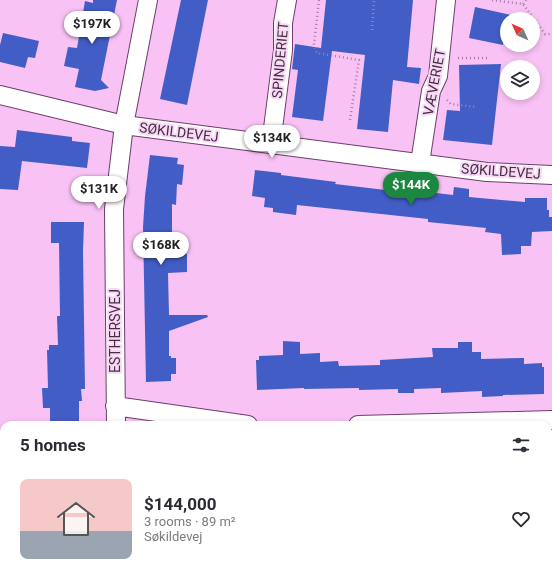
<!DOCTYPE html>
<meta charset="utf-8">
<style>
:root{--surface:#fff;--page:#f7f7f7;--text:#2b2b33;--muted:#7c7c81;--accent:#1c873e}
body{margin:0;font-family:Roboto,sans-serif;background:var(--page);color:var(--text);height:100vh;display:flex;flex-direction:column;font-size:15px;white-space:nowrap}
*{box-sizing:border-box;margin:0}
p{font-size:13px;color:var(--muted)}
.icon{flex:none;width:22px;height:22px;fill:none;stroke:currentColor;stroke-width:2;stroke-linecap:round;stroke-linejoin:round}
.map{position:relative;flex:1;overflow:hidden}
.sheet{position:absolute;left:0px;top:421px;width:552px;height:156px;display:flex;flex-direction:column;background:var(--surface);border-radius:12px 12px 0 0;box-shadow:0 2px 6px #0003}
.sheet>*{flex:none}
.needle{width:26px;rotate:315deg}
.buttons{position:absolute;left:500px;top:12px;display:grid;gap:8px}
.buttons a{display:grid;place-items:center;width:40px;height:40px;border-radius:50%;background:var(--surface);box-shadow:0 2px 6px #0003;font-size:20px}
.price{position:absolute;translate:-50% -34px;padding:0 9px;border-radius:14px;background:#fff;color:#222;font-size:13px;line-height:26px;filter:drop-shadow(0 1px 2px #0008)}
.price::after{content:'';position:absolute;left:50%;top:24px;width:12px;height:9px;margin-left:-6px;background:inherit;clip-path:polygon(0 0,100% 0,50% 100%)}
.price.selected{background:var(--accent);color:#fff}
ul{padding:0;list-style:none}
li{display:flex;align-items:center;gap:12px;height:100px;padding:0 20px}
li span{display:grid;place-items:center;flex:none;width:112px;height:80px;border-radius:8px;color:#555}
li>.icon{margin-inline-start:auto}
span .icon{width:48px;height:48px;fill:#fffc;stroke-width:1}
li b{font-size:17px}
h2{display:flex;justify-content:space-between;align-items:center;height:48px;padding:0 20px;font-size:17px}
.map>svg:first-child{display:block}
</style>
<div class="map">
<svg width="552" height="577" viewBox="0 0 552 577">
<rect width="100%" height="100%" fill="#f9c2f5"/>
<!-- green -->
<path fill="#e48d81" d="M0,545L4,546V573H87L100,577H0Z"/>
<!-- building -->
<path fill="#425ec6" d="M93,0H117L101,80L109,88L95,91L75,87L79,69L64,66L68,47L77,48L85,1L93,3Z
M181,0H208L187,105L160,99Z
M326,0H413L407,67L421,68L419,84L393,80L388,132L357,129L365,55L332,51L323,121L292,117L298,70L292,69L295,44L321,48Z
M475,7L525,18L524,19H507V34H505L503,45L469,38Z
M3,33L39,41L35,58L28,57L25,68L0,62V45Z
M501,64L492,145L443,140L447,110L460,111L459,65Z
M17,130L72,137V141L90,143L87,168L22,161L18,190L0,189V146L15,147Z
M150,155L178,158L177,164L184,165L182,185L177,184L176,205L172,204V248L175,247V254H187V272L168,273L169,315H207L208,317L169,331V356H171V358H176V374H171V381L146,382L143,227L145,196Z
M255,170L281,173V175L336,182L335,184L394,191V188L453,195L454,187L469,189V197L525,202V198H547V210H549V217H552V231L532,232L531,246H521V254L502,255L501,234L485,232L486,228L428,222V219L297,205L296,215L273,212V208L264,207L265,198L252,196Z
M51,222H84L83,252L85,389H81L82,401H79V425H50V408H43L42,388H48L47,350H49V345H58L57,316H60L59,243H51Z
M283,341L300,342V354L320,353V362L338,361L339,366L380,365V360L433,357L432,348H458V342H472V352H481V359L524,358V364L542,363V367H544V394L503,395V396L482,397V391L441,393V388L414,389V393H398V389L359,390V388L304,389V388L257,390L256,360H259V356L283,355Z"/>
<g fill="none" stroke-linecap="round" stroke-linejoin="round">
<!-- lane casing -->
<g stroke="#6c3e6a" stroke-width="11">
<path id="lane" d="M0,480H4"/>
</g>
<!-- street casing -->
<g stroke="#6c3e6a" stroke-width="20">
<path id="street" d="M0,95L124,125L487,172L552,175
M271,144L283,50V23L287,0
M420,163L431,91L438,76L446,0
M115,406L248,425
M116,425L114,209L124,125L148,0
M358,425L552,420"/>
</g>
<!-- secondary casing -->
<g stroke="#6c3e6a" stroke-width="24">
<path id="secondary" d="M0,525L4,527
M153,573L166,577"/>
</g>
<!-- path -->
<path stroke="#a57ea3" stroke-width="2.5" stroke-dasharray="1 3" stroke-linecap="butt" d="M319,0L314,44L317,53L359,60L350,120
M492,0L523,4L545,34H552
M523,4L526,0
M372,30L374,0
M458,58H487
M447,100L451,104L476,107
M87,577L89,573"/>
<!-- lane -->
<use href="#lane" stroke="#fff" stroke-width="9"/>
<!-- street -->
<use href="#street" stroke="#fff" stroke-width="18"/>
<!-- secondary -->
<use href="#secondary" stroke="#fff" stroke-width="22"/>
</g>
<g text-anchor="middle" stroke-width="4" stroke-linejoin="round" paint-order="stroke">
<!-- street labels -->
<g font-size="14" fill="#432e42" stroke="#f9d8f6">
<text transform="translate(280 60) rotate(-85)" y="5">SPINDERIET</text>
<text transform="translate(434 82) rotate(-79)" y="5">VÆVERIET</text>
<text transform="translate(179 132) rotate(7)" y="5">SØKILDEVEJ</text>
<text transform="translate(501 171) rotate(4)" y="5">SØKILDEVEJ</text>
<text transform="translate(115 331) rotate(-90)" y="5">ESTHERSVEJ</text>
</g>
</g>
</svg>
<div class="buttons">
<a><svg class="needle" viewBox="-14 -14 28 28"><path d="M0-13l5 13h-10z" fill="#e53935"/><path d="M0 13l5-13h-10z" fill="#7c7c81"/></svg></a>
<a><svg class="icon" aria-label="layers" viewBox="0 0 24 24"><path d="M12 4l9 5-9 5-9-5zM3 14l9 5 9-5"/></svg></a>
</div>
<b class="price" style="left:92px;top:45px">$197K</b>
<b class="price" style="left:272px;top:159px">$134K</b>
<b class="price selected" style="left:411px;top:206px">$144K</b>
<b class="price" style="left:99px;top:210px">$131K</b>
<b class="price" style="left:161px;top:266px">$168K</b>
<section class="sheet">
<h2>5 homes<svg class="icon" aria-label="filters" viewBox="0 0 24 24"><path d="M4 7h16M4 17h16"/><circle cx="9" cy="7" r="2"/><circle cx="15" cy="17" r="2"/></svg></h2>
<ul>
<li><span style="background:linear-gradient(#f6c9c9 65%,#9aa5b1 0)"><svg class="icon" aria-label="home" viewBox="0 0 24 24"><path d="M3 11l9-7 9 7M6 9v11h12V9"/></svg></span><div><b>$144,000</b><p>3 rooms · 89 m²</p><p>Søkildevej</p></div><svg class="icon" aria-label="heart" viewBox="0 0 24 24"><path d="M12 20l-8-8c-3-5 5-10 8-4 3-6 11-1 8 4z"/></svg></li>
</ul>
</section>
</div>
